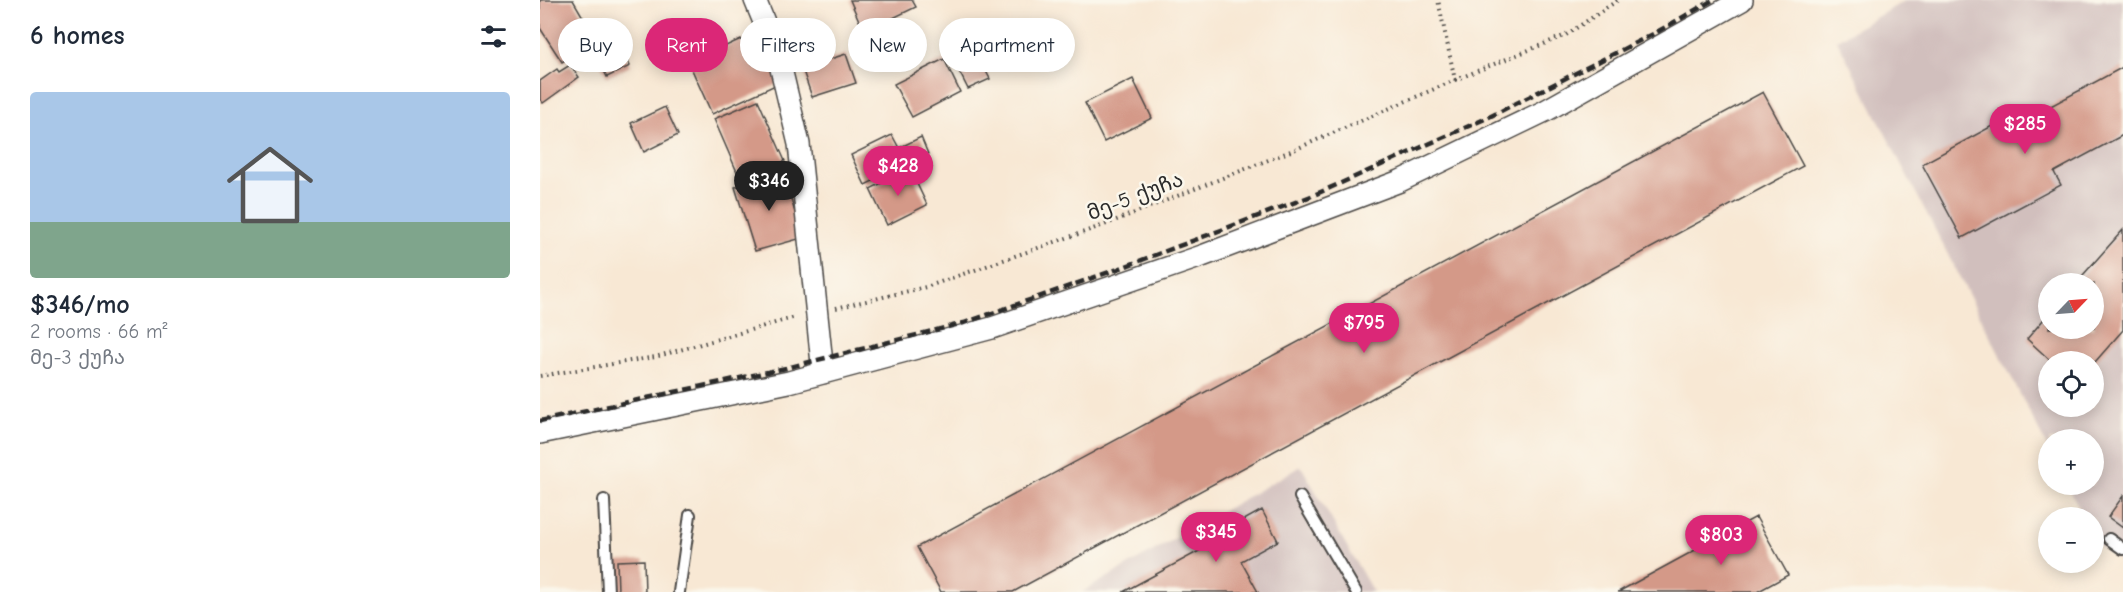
<!DOCTYPE html>
<meta charset="utf-8">
<style>
:root{--surface:#fff;--page:#f2f2f3;--text:#1f2937;--muted:#747a83;--line:#e0e1e3;--accent:#db2777}
body{margin:0;font-family:"Comic Neue","Noto Sans Georgian",sans-serif;background:var(--page);color:var(--text);height:100vh;display:flex;flex-direction:column;font-size:22px;white-space:nowrap}
*{box-sizing:border-box;margin:0}
p{font-size:20px;color:var(--muted)}
.icon{flex:none;width:33px;height:33px;fill:none;stroke:currentColor;stroke-width:2;stroke-linecap:round;stroke-linejoin:round}
.map{position:relative;flex:1;overflow:hidden}
.panel{display:flex;flex-direction:column;background:var(--surface);width:540px}
.panel>*{flex:none}
.guide{position:absolute;left:18px;top:18px;width:570px;height:54px;display:flex;gap:12px}
.needle{width:39px;rotate:65deg}
.tools{position:absolute;left:1498px;top:273px;display:grid;gap:12px}
.tools a{display:grid;place-items:center;width:66px;height:66px;border-radius:50%;background:var(--surface);box-shadow:0 3px 15px #0003;font-size:30px}
.price{position:absolute;translate:-50% -51px;padding:0 14px;border-radius:21px;background:var(--accent);color:#fff;font-size:20px;line-height:39px;filter:drop-shadow(0 2px 3px #0008)}
.price::after{content:'';position:absolute;left:50%;top:36px;width:18px;height:14px;margin-left:-9px;background:inherit;clip-path:polygon(0 0,100% 0,50% 100%)}
.price.current{background:#222;color:#fff}
ul{padding:0;list-style:none}
li{display:grid;align-content:center;gap:12px;height:318px;padding:0 30px}
li+li{border-top:2px solid var(--line)}
li span{display:grid;place-items:center;height:186px;border-radius:6px;color:#555}
li>.icon{margin-inline-start:auto}
span .icon{width:108px;height:108px;fill:#fffc;stroke-width:1}
li b{font-size:26px}
h2{display:flex;justify-content:space-between;align-items:center;height:72px;padding:0 30px;font-size:26px}
.chip{padding:0 21px;border-radius:27px;background:var(--surface);box-shadow:0 3px 15px #0003;font-size:21px;line-height:54px}
.chip.current{background:var(--accent);color:#fff}
main{display:flex;flex:1;min-height:0}
.map>svg:first-child{display:block}
</style>
<main>
<section class="panel">
<h2>6 homes<svg class="icon" aria-label="filters" viewBox="0 0 24 24"><path d="M4 7h16M4 17h16"/><circle cx="9" cy="7" r="2"/><circle cx="15" cy="17" r="2"/></svg></h2>
<ul>
<li><span style="background:linear-gradient(#a9c7e8 70%,#7fa58c 0)"><svg class="icon" aria-label="home" viewBox="0 0 24 24"><path d="M3 11l9-7 9 7M6 9v11h12V9"/></svg></span><div><b>$346/mo</b><p>2 rooms · 66 m²</p><p>მე-3 ქუჩა</p></div></li>
</ul>
</section>
<div class="map">
<svg width="1583" height="592" viewBox="0 0 1583 592">
<rect width="100%" height="100%" fill="#fbf7ec"/>
<filter id="ink" filterUnits="userSpaceOnUse"><feTurbulence type="fractalNoise" baseFrequency=".0167" numOctaves="2"/><feDisplacementMap in="SourceGraphic" scale="12" xChannelSelector="R" yChannelSelector="G"/><feConvolveMatrix kernelMatrix="1 2 1 2 8 2 1 2 1" color-interpolation-filters="sRGB"/></filter>
<filter id="wash" filterUnits="userSpaceOnUse"><feTurbulence type="fractalNoise" baseFrequency=".008" numOctaves="4" result="noise"/><feDisplacementMap in="SourceGraphic" scale="24" xChannelSelector="R" yChannelSelector="G"/><feGaussianBlur stdDeviation="1.35" result="paint"/><feColorMatrix in="noise" values="0 0 0 0 0 0 0 0 0 0 0 0 0 0 0 0 0 1.4 0 .05"/><feComposite in="paint" operator="in"/></filter>
<g filter="url(#wash)">
<rect width="100%" height="100%" fill="#f8e8d4"/>
<!-- industrial -->
<path fill="#d1bfbd" fill-rule="evenodd" d="M1366,0H1583V563L1558,545L1554,537V518L1544,517L1527,485L1554,484V440H1509V450L1297,40ZM1509,284H1554V328H1509ZM1509,362H1554V406H1509Z
M761,466L833,592H542Z"/>
<g id="blocks">
<!-- building -->
<path fill="#d49988" d="M0,0H33L57,41L22,62L0,28Z
M310,0H372L376,7L324,32Z
M201,39L213,64L228,58L240,83L172,114L149,63Z
M67,43L74,58L84,54L90,66L67,77L53,49Z
M432,44L450,79L428,89L411,55Z
M306,54L316,83L272,97L262,68Z
M404,59L420,92L372,117L354,84Z
M30,65L39,77L3,103L0,99V81L17,69L19,72Z
M1583,67V135L1514,172L1521,185L1422,238L1382,164L1465,119L1470,128Z
M593,79L612,118L564,142L545,103Z
M1223,92L1263,166L473,592H401L377,547Z
M218,100L245,161L201,181L174,119Z
M125,107L138,135L104,152L91,123Z
M352,135L359,148L381,137L388,154L325,185L311,155Z
M370,169L387,205L347,225L330,189Z
M244,174L262,238L215,251L195,187Z
M1583,230V330L1555,362H1512L1487,339L1509,313V328H1554V284H1535Z
M1583,496V528L1568,517Z
M722,510L738,541L701,561L718,592H583L689,535L686,530Z
M1216,517L1248,575L1217,592H1078Z
M104,560L105,592H78L77,561Z"/>
</g>
</g>
<g filter="url(#ink)">
<use href="#blocks" fill-opacity="0" stroke="#4a4744" stroke-width="1.5"/>
<g fill="none" stroke-linecap="round" stroke-linejoin="round">
<!-- service casing -->
<g stroke="#4a4744" stroke-width="14">
<path id="service" d="M760,497L816,592
M64,500L68,592
M1569,539L1583,549
M139,592L150,515"/>
</g>
<!-- minor casing -->
<g stroke="#4a4744" stroke-width="24">
<path id="minor" d="M215,0L238,56L259,144L283,373
M0,433L249,382L452,328L662,256L860,181L1005,111L1202,0"/>
</g>
<!-- path -->
<path stroke="#4a4744" stroke-width="4" stroke-dasharray="1.5 4.5" stroke-linecap="butt" d="M915,80L1026,35L1078,0
M296,308L386,287L564,225L756,149L915,80L898,0
M0,376L115,357L256,317"/>
<!-- service -->
<use href="#service" stroke="#fff" stroke-width="10"/>
<!-- minor -->
<use href="#minor" stroke="#fff" stroke-width="21"/>
<!-- rail -->
<path stroke="#2b2b2b" stroke-width="4.5" stroke-dasharray="9 4.5" stroke-linecap="butt" d="M0,421L246,368L424,323L578,269L774,195L947,118L1115,33L1173,0"/>
</g>
</g>
<g text-anchor="middle" stroke-width="5" stroke-linejoin="round" paint-order="stroke">
<!-- street labels -->
<g font-size="21" fill="#2b2b2b" stroke="#fbf7ec">
<text transform="translate(595 196) rotate(-21)" y="7">მე-5 ქუჩა</text>
</g>
</g>
</svg>
<div class="tools">
<a><svg class="needle" viewBox="-14 -14 28 28"><path d="M0-13l5 13h-10z" fill="#e53935"/><path d="M0 13l5-13h-10z" fill="#747a83"/></svg></a>
<a><svg class="icon" aria-label="locate" viewBox="0 0 24 24"><circle cx="12" cy="12" r="6"/><path d="M12 2v4M12 18v4M2 12h4M18 12h4"/></svg></a>
<a>+</a>
<a>−</a>
</div>
<b class="price" style="left:1485px;top:155px">$285</b>
<b class="price" style="left:358px;top:197px">$428</b>
<b class="price current" style="left:229px;top:212px">$346</b>
<b class="price" style="left:824px;top:354px">$795</b>
<b class="price" style="left:676px;top:563px">$345</b>
<b class="price" style="left:1181px;top:566px">$803</b>
<div class="guide">
<a class="chip">Buy</a>
<a class="chip current">Rent</a>
<a class="chip">Filters</a>
<a class="chip">New</a>
<a class="chip">Apartment</a>
</div>
</div>
</main>
